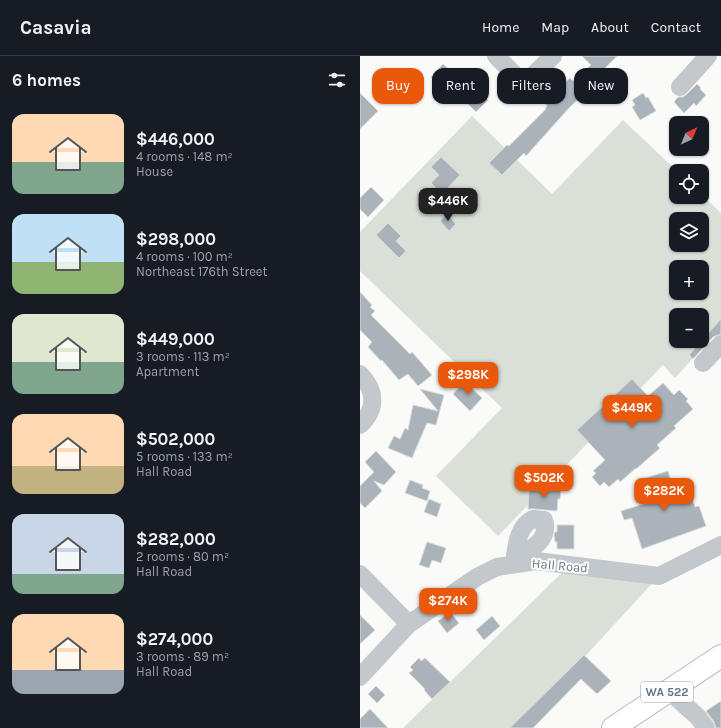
<!DOCTYPE html>
<meta charset="utf-8">
<style>
:root{--surface:#171b24;--page:#242831;--text:#f1f3f6;--muted:#9ea1a6;--line:#363941;--accent:#ea580c}
body{margin:0;font-family:Karla,sans-serif;background:var(--page);color:var(--text);height:100vh;display:flex;flex-direction:column;font-size:15px;white-space:nowrap}
*{box-sizing:border-box;margin:0}
p{font-size:13px;color:var(--muted)}
.icon{flex:none;width:22px;height:22px;fill:none;stroke:currentColor;stroke-width:2;stroke-linecap:round;stroke-linejoin:round}
.map{position:relative;flex:1;overflow:hidden}
.drawer{display:flex;flex-direction:column;background:var(--surface);width:360px}
.drawer>*{flex:none}
.guide{position:absolute;left:12px;top:12px;width:289px;height:36px;display:flex;gap:8px}
.needle{width:26px;rotate:44deg}
.tools{position:absolute;left:309px;top:60px;display:grid;gap:8px}
.tools a{display:grid;place-items:center;width:40px;height:40px;border-radius:8px;background:var(--surface);box-shadow:0 1px 3px #0004;font-size:20px}
.price{position:absolute;translate:-50% -34px;padding:0 9px;border-radius:8px;background:var(--accent);color:#fff;font-size:13px;line-height:26px;filter:drop-shadow(0 1px 2px #0008)}
.price::after{content:'';position:absolute;left:50%;top:24px;width:12px;height:9px;margin-left:-6px;background:inherit;clip-path:polygon(0 0,100% 0,50% 100%)}
.price.current{background:#222;color:#fff}
ul{padding:0;list-style:none}
li{display:flex;align-items:center;gap:12px;height:100px;padding:0 12px}
li span{display:grid;place-items:center;flex:none;width:112px;height:80px;border-radius:12px;color:#555}
li>.icon{margin-inline-start:auto}
span .icon{width:48px;height:48px;fill:#fffc;stroke-width:1}
li b{font-size:17px}
h2{display:flex;justify-content:space-between;align-items:center;height:48px;padding:0 12px;font-size:17px}
.chip{padding:0 14px;border-radius:12px;background:var(--surface);box-shadow:0 1px 3px #0004;font-size:14px;line-height:36px}
.chip.current{background:var(--accent);color:#fff}
header{display:flex;align-items:center;gap:24px;box-sizing:border-box;height:56px;padding:0 20px;background:var(--surface);border-bottom:1px solid var(--line)}
header strong{font-size:19px}
nav{display:flex;gap:22px;margin-inline-start:auto;font-size:14px}
main{display:flex;flex:1;min-height:0}
.map>svg:first-child{display:block}
</style>
<header>
<strong>Casavia</strong>
<nav><a>Home</a><a>Map</a><a>About</a><a>Contact</a></nav>
</header>
<main>
<section class="drawer">
<h2>6 homes<svg class="icon" aria-label="filters" viewBox="0 0 24 24"><path d="M4 7h16M4 17h16"/><circle cx="9" cy="7" r="2"/><circle cx="15" cy="17" r="2"/></svg></h2>
<ul>
<li><span style="background:linear-gradient(#ffd9b3 60%,#7fa58c 0)"><svg class="icon" aria-label="home" viewBox="0 0 24 24"><path d="M3 11l9-7 9 7M6 9v11h12V9"/></svg></span><div><b>$446,000</b><p>4 rooms · 148 m²</p><p>House</p></div></li>
<li><span style="background:linear-gradient(#bfe0f5 60%,#8fb573 0)"><svg class="icon" aria-label="home" viewBox="0 0 24 24"><path d="M3 11l9-7 9 7M6 9v11h12V9"/></svg></span><div><b>$298,000</b><p>4 rooms · 100 m²</p><p>Northeast 176th Street</p></div></li>
<li><span style="background:linear-gradient(#dfe7d0 60%,#7fa58c 0)"><svg class="icon" aria-label="home" viewBox="0 0 24 24"><path d="M3 11l9-7 9 7M6 9v11h12V9"/></svg></span><div><b>$449,000</b><p>3 rooms · 113 m²</p><p>Apartment</p></div></li>
<li><span style="background:linear-gradient(#ffd9b3 65%,#c2b280 0)"><svg class="icon" aria-label="home" viewBox="0 0 24 24"><path d="M3 11l9-7 9 7M6 9v11h12V9"/></svg></span><div><b>$502,000</b><p>5 rooms · 133 m²</p><p>Hall Road</p></div></li>
<li><span style="background:linear-gradient(#c9d6e8 75%,#7fa58c 0)"><svg class="icon" aria-label="home" viewBox="0 0 24 24"><path d="M3 11l9-7 9 7M6 9v11h12V9"/></svg></span><div><b>$282,000</b><p>2 rooms · 80 m²</p><p>Hall Road</p></div></li>
<li><span style="background:linear-gradient(#ffd9b3 70%,#9aa5b1 0)"><svg class="icon" aria-label="home" viewBox="0 0 24 24"><path d="M3 11l9-7 9 7M6 9v11h12V9"/></svg></span><div><b>$274,000</b><p>3 rooms · 89 m²</p><p>Hall Road</p></div></li>
</ul>
</section>
<div class="map">
<svg width="361" height="672" viewBox="0 0 361 672">
<rect width="100%" height="100%" fill="#fafaf8"/>
<!-- green -->
<path fill="#dadfd7" fill-rule="evenodd" d="M112,60L192,138L263,64L317,115H316V141H342V139L361,157V272L315,322L303,309L138,480L76,420L142,352L0,215V176ZM316,163H342V189H316ZM316,211H342V237H316ZM316,259H342V285H316Z
M210,509L299,520L159,672H43Z"/>
<!-- building -->
<path fill="#aab3b9" stroke="#dcdcda" d="M222,0H257L233,24L235,27L208,53L166,100L164,97L142,119L129,107L147,89L149,90L186,53H185L187,50L184,46L192,38L210,22L213,25L231,9Z
M83,8L95,19L101,13L119,29L116,32L128,44L116,56L93,33L88,38L71,21Z
M337,28L341,32L340,33L346,39L336,50L334,47L324,57L314,46L318,41H323L327,38Z
M0,37L18,55L0,73Z
M283,37L286,42L288,41L296,55L280,64L272,51L275,49L272,44Z
M81,101L100,119L82,138L71,127L79,119L71,111Z
M11,131L24,144L8,161L0,153V142Z
M87,158L96,168L89,175L80,165Z
M28,167L41,180L36,185L46,195L39,202L16,179Z
M0,236L12,249L10,251L15,255L11,259L50,298L52,296L72,319L58,330L48,318L39,324L22,304L21,305L8,291L12,286L0,274Z
M361,263V278L353,281L333,303L329,299Z
M272,323L288,340L303,327L314,339L319,334L328,343L326,345L333,353L314,370L316,372L297,389L300,392L276,413V412L260,426L258,423L249,431L244,426L240,430L232,421L236,417L233,415L245,404L217,374Z
M105,326L122,342L110,355L93,338Z
M60,333L84,339L76,369L67,367L52,402L28,392L34,380L40,383L45,372L48,374L53,349L78,355Z
M16,395L36,416L24,429L14,425L22,435L5,452L0,447V430L14,416L5,406Z
M308,415L315,437L329,433L335,451L339,450L346,470L282,493L272,462L264,464L261,455L287,447L279,424Z
M50,424L63,429L62,432L70,435L67,445L45,437Z
M169,432L201,433L200,443H198L197,455L174,453H168Z
M69,443L81,448L77,461L64,456Z
M197,469H214V493H197V486H195L194,479L195,476H197Z
M67,486L86,492L81,507L72,504L69,512L59,509Z
M90,556L99,567L87,577L78,565Z
M0,559L15,574L0,588Z
M132,560L140,570L124,584L116,574Z
M224,599L251,625L237,638L221,623L173,672H150Z
M59,602L61,605L65,602L90,626L72,643L64,634L65,633L49,617L53,614L50,611Z
M16,630L25,639L17,647L8,638Z
M361,645V672H356L354,666L346,655Z
M10,653L28,672H0V663Z"/>
<g fill="none" stroke-linecap="round" stroke-linejoin="round">
<!-- major casing -->
<g stroke="#b5babe" stroke-width="24">
<path id="major" d="M253,672L361,600"/>
</g>
<!-- minor -->
<path stroke="#c3c8cc" stroke-width="18" d="M136,0L164,28L193,0
M320,31L348,0
M343,307L361,288
M0,318C16,334 17,353 0,369
M154,508C156,493 157,470 173,463L184,464C190,482 172,496 156,497
M0,518L49,568
M0,621L49,568L117,521L137,511L176,505L299,520L361,489
M309,635L338,661L346,672"/>
<!-- major -->
<use href="#major" stroke="#fff" stroke-width="22"/>
</g>
<g text-anchor="middle" stroke-width="4" stroke-linejoin="round" paint-order="stroke">
<!-- shield labels -->
<rect fill="#fff" stroke="#939fa8" stroke-width="1" x="281" y="626" width="52" height="20" rx="3"/>
<g font-size="12" font-weight="bold" fill="#657683">
<text x="307" y="640">WA 522</text>
</g>
<!-- street labels -->
<g font-size="13" fill="#657683" stroke="#fff">
<text transform="translate(200 509) rotate(5)" y="5">Hall Road</text>
</g>
</g>
</svg>
<div class="tools">
<a><svg class="needle" viewBox="-14 -14 28 28"><path d="M0-13l5 13h-10z" fill="#e53935"/><path d="M0 13l5-13h-10z" fill="#9ea1a6"/></svg></a>
<a><svg class="icon" aria-label="locate" viewBox="0 0 24 24"><circle cx="12" cy="12" r="6"/><path d="M12 2v4M12 18v4M2 12h4M18 12h4"/></svg></a>
<a><svg class="icon" aria-label="layers" viewBox="0 0 24 24"><path d="M12 4l9 5-9 5-9-5zM3 14l9 5 9-5"/></svg></a>
<a>+</a>
<a>−</a>
</div>
<b class="price current" style="left:88px;top:166px">$446K</b>
<b class="price" style="left:108px;top:340px">$298K</b>
<b class="price" style="left:272px;top:373px">$449K</b>
<b class="price" style="left:184px;top:443px">$502K</b>
<b class="price" style="left:304px;top:456px">$282K</b>
<b class="price" style="left:88px;top:566px">$274K</b>
<div class="guide">
<a class="chip current">Buy</a>
<a class="chip">Rent</a>
<a class="chip">Filters</a>
<a class="chip">New</a>
</div>
</div>
</main>
